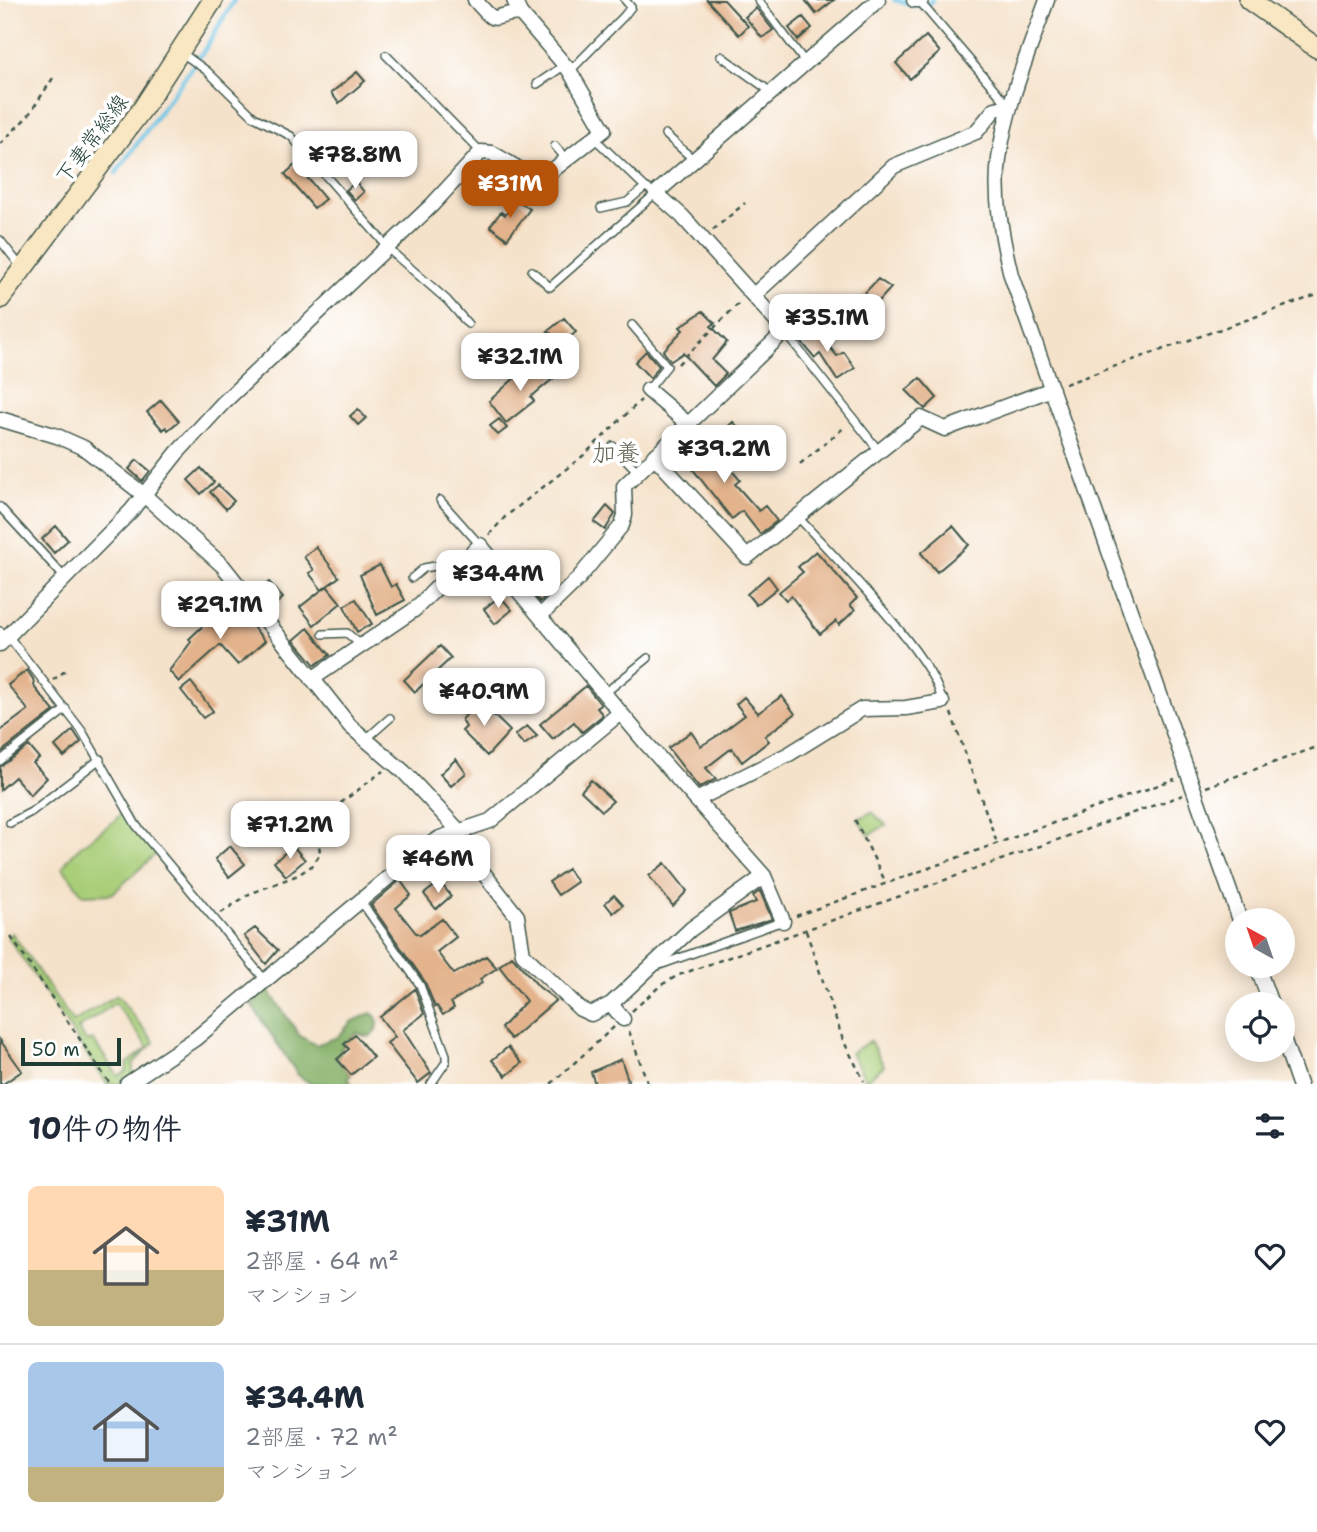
<!DOCTYPE html>
<html lang="ja">
<meta charset="utf-8">
<style>
:root{--surface:#fff;--page:#f2f2f3;--text:#1f2937;--muted:#747a83;--line:#e0e1e3;--accent:#b45309}
body{margin:0;font-family:"Shantell Sans","Klee One",sans-serif;background:var(--page);color:var(--text);height:100vh;display:flex;flex-direction:column;font-size:26px;white-space:nowrap}
*{box-sizing:border-box;margin:0}
p{font-size:23px;color:var(--muted)}
.icon{flex:none;width:38px;height:38px;fill:none;stroke:currentColor;stroke-width:2;stroke-linecap:round;stroke-linejoin:round}
.map{position:relative;height:1084px;overflow:hidden}
.details{display:flex;flex-direction:column;background:var(--surface);flex:1}
.details>*{flex:none}
.needle{width:46px;rotate:320deg}
.controls{position:absolute;left:1225px;top:908px;display:grid;gap:14px}
.controls a{display:grid;place-items:center;width:70px;height:70px;border-radius:50%;background:var(--surface);box-shadow:0 4px 18px #0003;font-size:35px}
.scale{position:absolute;left:21px;bottom:18px;width:100px;box-sizing:border-box;padding-left:7px;border:4px solid #1f3d34;border-top:0;font-size:19px;line-height:24px;white-space:nowrap;color:#1f3d34;-webkit-text-stroke:5px #fff;paint-order:stroke}
.price{position:absolute;translate:-50% -60px;padding:0 16px;border-radius:14px;background:#fff;color:#222;font-size:23px;line-height:46px;filter:drop-shadow(0 2px 4px #0008)}
.price::after{content:'';position:absolute;left:50%;top:42px;width:21px;height:16px;margin-left:-10px;background:inherit;clip-path:polygon(0 0,100% 0,50% 100%)}
.price.current{background:var(--accent);color:#fff}
ul{padding:0;list-style:none}
li{display:flex;align-items:center;gap:21px;height:175px;padding:0 28px}
li+li{border-top:2px solid var(--line)}
li span{display:grid;place-items:center;flex:none;width:196px;height:140px;border-radius:10px;color:#555}
li>.icon{margin-inline-start:auto}
span .icon{width:84px;height:84px;fill:#fffc;stroke-width:1}
li b{font-size:30px}
h2{display:flex;justify-content:space-between;align-items:center;height:84px;padding:0 28px;font-size:30px}
.map>svg:first-child{display:block}
</style>
<div class="map">
<svg width="1317" height="1084" viewBox="0 0 1317 1084">
<rect width="100%" height="100%" fill="#fff"/>
<filter id="ink" filterUnits="userSpaceOnUse"><feTurbulence type="fractalNoise" baseFrequency=".0143" numOctaves="2"/><feDisplacementMap in="SourceGraphic" scale="14" xChannelSelector="R" yChannelSelector="G"/><feConvolveMatrix kernelMatrix="1 2 1 2 8 2 1 2 1" color-interpolation-filters="sRGB"/></filter>
<filter id="wash" filterUnits="userSpaceOnUse"><feTurbulence type="fractalNoise" baseFrequency=".00686" numOctaves="4" result="noise"/><feDisplacementMap in="SourceGraphic" scale="28" xChannelSelector="R" yChannelSelector="G"/><feGaussianBlur stdDeviation="1.57" result="paint"/><feColorMatrix in="noise" values="0 0 0 0 0 0 0 0 0 0 0 0 0 0 0 0 0 1.4 0 .05"/><feComposite in="paint" operator="in"/></filter>
<g filter="url(#wash)">
<rect width="100%" height="100%" fill="#f5e2ca"/>
<!-- built -->
<path fill="#e6d5b7" d="M0,1033L34,1080L29,1084H0Z"/>
<!-- green -->
<path fill="#a8cd77" stroke="#648556" stroke-width="2" fill-rule="evenodd" d="M123,809L142,838L157,853L112,894L83,895L63,868C76,840 115,829 123,809Z
M872,812L886,825L869,835L858,819Z
M12,933L73,1022L117,995L154,1042L133,1064V1075L118,1084H107L8,937ZM115,1003L148,1047L127,1064L126,1072L118,1076L93,1040L87,1042L78,1029Z
M870,1041L884,1066L866,1080L851,1053Z"/>
<!-- forest -->
<path fill="#86b068" stroke="#52764e" stroke-width="2" d="M267,988L300,1036L316,1045L338,1037L351,1022L371,1013C383,1020 378,1032 368,1037L357,1033L344,1044L337,1059L351,1075L348,1078L352,1084H311L298,1075L251,1004Z"/>
<g fill="none" stroke-linecap="round" stroke-linejoin="round">
<!-- stream -->
<path stroke="#67c3e5" stroke-width="4.5" d="M894,0L914,5
M928,4L932,0
M116,173L205,49L234,0"/>
</g>
<g id="blocks">
<!-- building -->
<path fill="#e3b38c" d="M707,0H724L748,26L739,35Z
M805,0H834L816,14Z
M756,8L773,30L762,38L745,17Z
M803,17L812,28L798,40L789,28Z
M926,36L940,52L910,79L896,63Z
M357,72L365,81L339,103L331,93Z
M296,164L325,199L314,208L285,174Z
M356,182L364,192L355,200L346,190Z
M518,201L530,209L507,239L490,226L501,212L505,215Z
M878,279L891,288L868,313L856,302Z
M703,311L715,323L711,326L727,342L712,360L726,374L714,386L683,353L671,361L663,351L683,330L680,327Z
M564,318L576,332L562,344L548,331Z
M814,328L837,356L844,352L855,368L837,380L820,354L815,358L800,340Z
M646,351L659,366L650,378L635,362Z
M544,363L555,377L531,397L534,401L506,423L489,401L519,374L524,380Z
M920,378L937,398L925,409L906,390Z
M161,400L179,421L168,430L166,427L163,430L147,412Z
M358,409L366,418L358,425L350,416Z
M499,419L507,428L498,435L490,426Z
M733,422L745,435L735,444L723,431Z
M692,434L719,464L724,461L740,480L735,484L759,511L765,506L777,521L760,534L742,511L732,519L677,449Z
M137,460L150,471L142,481L129,469Z
M201,468L214,482L201,494L188,480Z
M218,485L234,501L226,509L210,492Z
M607,506L615,514L605,530L594,522Z
M56,526L68,540L54,553L42,539Z
M953,526L969,545L937,572L921,553Z
M316,547L339,577L322,590L309,573L314,570L304,557Z
M816,551L857,598L850,605L855,610L839,625L836,621L820,634L791,596L786,600L779,592L803,572L798,567Z
M380,565L391,587L396,584L405,600L377,615L360,575Z
M768,576L777,588L756,605L747,594Z
M269,582L283,598L269,609L256,592Z
M327,586L341,603L314,625L300,607Z
M543,586L549,594L540,602L533,594Z
M500,596L512,610L495,624L484,609Z
M356,599L372,624L357,632L344,606Z
M239,602L250,619L248,621L265,641L238,665L220,645L179,682L169,671L191,642L189,639L222,608L226,613Z
M308,628L330,655L315,665L294,640Z
M440,646L451,658L415,692L404,680Z
M27,670L33,679L35,688L54,711L0,753V731L28,710L8,685Z
M191,682L213,711L203,718L181,690Z
M586,686L601,705L597,708L603,715L582,732L574,722L553,739L540,724Z
M782,696L795,714L765,736L769,741L742,762L732,748L706,768L716,779L699,788L668,748L691,732L701,746L720,734L745,715L736,704L744,697L758,713Z
M478,700L510,731L487,756L462,731L466,727L462,720Z
M527,726L537,736L524,745L515,735Z
M73,730L81,742L64,757L55,746Z
M29,746L39,758L33,763L47,778L30,795L15,777L0,790V767Z
M456,759L466,773L451,786L440,774Z
M591,780L613,801L602,811L581,791Z
M288,825L298,840L285,849L275,834Z
M449,845L454,853L442,861L436,852Z
M230,846L245,864L229,877L215,859Z
M293,846L305,860L286,876L274,862Z
M665,863L687,891L673,906L649,876Z
M568,869L577,882L558,895L549,882Z
M400,880L411,895L396,908L416,933L420,935L442,919L456,937L437,952L454,974L486,956L497,968L480,979L482,983L451,1002L454,1008L443,1015L437,1006L435,1007L425,982L371,905Z
M440,882L451,896L436,909L424,894Z
M760,891L772,919L735,931L729,913L756,902L753,896Z
M614,895L623,905L613,913L605,903Z
M255,928L278,950L266,964L244,936Z
M512,956L539,987L556,1000L511,1039L501,1028L526,1001L499,966Z
M415,989L424,1014L403,1030L431,1073L418,1083L387,1043L395,1037L380,1017Z
M355,1035L373,1057L351,1075L337,1059L349,1049L344,1044Z
M0,1040L22,1071L3,1084H0Z
M508,1047L522,1063L506,1076L492,1060Z
M621,1059L628,1080L626,1084H595L591,1072Z"/>
</g>
</g>
<g filter="url(#ink)">
<use href="#blocks" fill-opacity="0" stroke="#3f564a" stroke-width="2"/>
<g fill="none" stroke-linecap="round" stroke-linejoin="round">
<!-- lane casing -->
<g stroke="#3f564a" stroke-width="10">
<path id="lane" d="M758,0L805,62
M920,2L1008,105
M182,53L207,71L254,117L291,136L393,253L447,300L468,324
M386,55L481,152
M721,56L771,92
M570,71L624,16L631,7L625,0
M537,84L565,65
M665,134L694,160
M555,146L567,160
M601,208L627,202L645,187
M0,240L21,267
M532,271L550,287L656,193L645,187L594,138
M632,325L667,366L648,390
M785,332L879,451
M613,446L638,472
M440,500L480,545
M0,507L66,579
M798,517C831,554 937,659 942,702
M412,578L424,568L435,566L450,575
M0,631L9,637L82,731L136,825L265,980
M323,634L347,633L362,646
M605,693L648,658
M365,740L390,718
M0,761L66,709
M10,823L31,812L100,759
M360,900L420,985L446,1055V1062L431,1084
M657,966L783,921"/>
</g>
<!-- street casing -->
<g stroke="#3f564a" stroke-width="17">
<path id="street" d="M475,0C500,29 489,14 520,13
M914,0H921
M1047,0C1029,52 1006,104 999,159C994,197 1002,238 1011,275L1240,920
M754,295L894,166L976,132L995,109L1009,106
M648,390L688,424
M0,419L57,436L84,448L144,495L223,566L350,726L404,772L460,832
M654,456L747,557L921,418L945,429L1052,389
M540,616L578,579L622,525L625,515L624,486L785,331L682,216L656,193L878,0
M0,644L131,511L177,453L223,403L432,205L481,152L492,153L539,181L604,130L569,70L520,13L514,0
M312,679L414,610L480,545L645,742L764,876L783,921
M698,799L789,754L862,709L906,708L942,702
M453,834L517,916L523,954L580,1009L591,1014L611,1004L691,929L764,876
M1257,966L1271,1004
M611,1004L623,1019
M1283,1038L1299,1084
M127,1084L195,1039L420,851L440,838L490,821L620,713"/>
</g>
<!-- secondary casing -->
<g stroke="#3f564a" stroke-width="22">
<path id="secondary" d="M1249,0L1317,48
M0,299L143,108L213,0"/>
</g>
<!-- path -->
<path stroke="#3f564a" stroke-width="2.5" stroke-dasharray="5 5" stroke-linecap="butt" d="M0,144L28,116L53,78
M713,230L745,203
M678,364L740,302
M1065,384L1317,295
M800,464L846,426
M489,535L505,517L584,455L641,400
M53,680L69,668
M951,713L997,843
M1206,787L1317,747
M855,820L886,883
M221,913L249,894L298,875L313,865L320,854L317,821L383,771
M796,916L1175,779
M806,931L843,1040L864,1081
M11,937L110,1084
M632,1011L661,985L679,975L1183,795
M629,1031L648,1084
M551,1084L614,1027"/>
<!-- lane -->
<use href="#lane" stroke="#fff" stroke-width="7"/>
<!-- street -->
<use href="#street" stroke="#fff" stroke-width="14"/>
<!-- secondary -->
<use href="#secondary" stroke="#f9e7c3" stroke-width="19"/>
</g>
</g>
<g text-anchor="middle" stroke-width="7" stroke-linejoin="round" paint-order="stroke">
<!-- street labels -->
<g font-size="21" fill="#1f3d34" stroke="#fff">
<text transform="translate(92 139) rotate(-53)" y="7">下妻常総線</text>
</g>
<!-- quarter labels -->
<g font-size="24" fill="#646653" stroke="#fff">
<text x="616" y="461">加養</text>
</g>
</g>
</svg>
<div class="controls">
<a><svg class="needle" viewBox="-14 -14 28 28"><path d="M0-13l5 13h-10z" fill="#e53935"/><path d="M0 13l5-13h-10z" fill="#747a83"/></svg></a>
<a><svg class="icon" aria-label="locate" viewBox="0 0 24 24"><circle cx="12" cy="12" r="6"/><path d="M12 2v4M12 18v4M2 12h4M18 12h4"/></svg></a>
</div>
<div class="scale">50 m</div>
<b class="price" style="left:355px;top:191px">¥78.8M</b>
<b class="price current" style="left:510px;top:220px">¥31M</b>
<b class="price" style="left:827px;top:354px">¥35.1M</b>
<b class="price" style="left:520px;top:393px">¥32.1M</b>
<b class="price" style="left:724px;top:485px">¥39.2M</b>
<b class="price" style="left:498px;top:610px">¥34.4M</b>
<b class="price" style="left:220px;top:641px">¥29.1M</b>
<b class="price" style="left:484px;top:728px">¥40.9M</b>
<b class="price" style="left:290px;top:861px">¥71.2M</b>
<b class="price" style="left:438px;top:895px">¥46M</b>
</div>
<section class="details">
<h2>10件の物件<svg class="icon" aria-label="filters" viewBox="0 0 24 24"><path d="M4 7h16M4 17h16"/><circle cx="9" cy="7" r="2"/><circle cx="15" cy="17" r="2"/></svg></h2>
<ul>
<li><span style="background:linear-gradient(#ffd9b3 60%,#c2b280 0)"><svg class="icon" aria-label="home" viewBox="0 0 24 24"><path d="M3 11l9-7 9 7M6 9v11h12V9"/></svg></span><div><b>¥31M</b><p>2部屋 · 64 m²</p><p>マンション</p></div><svg class="icon" aria-label="heart" viewBox="0 0 24 24"><path d="M12 20l-8-8c-3-5 5-10 8-4 3-6 11-1 8 4z"/></svg></li>
<li><span style="background:linear-gradient(#a9c7e8 75%,#c2b280 0)"><svg class="icon" aria-label="home" viewBox="0 0 24 24"><path d="M3 11l9-7 9 7M6 9v11h12V9"/></svg></span><div><b>¥34.4M</b><p>2部屋 · 72 m²</p><p>マンション</p></div><svg class="icon" aria-label="heart" viewBox="0 0 24 24"><path d="M12 20l-8-8c-3-5 5-10 8-4 3-6 11-1 8 4z"/></svg></li>
</ul>
</section>
